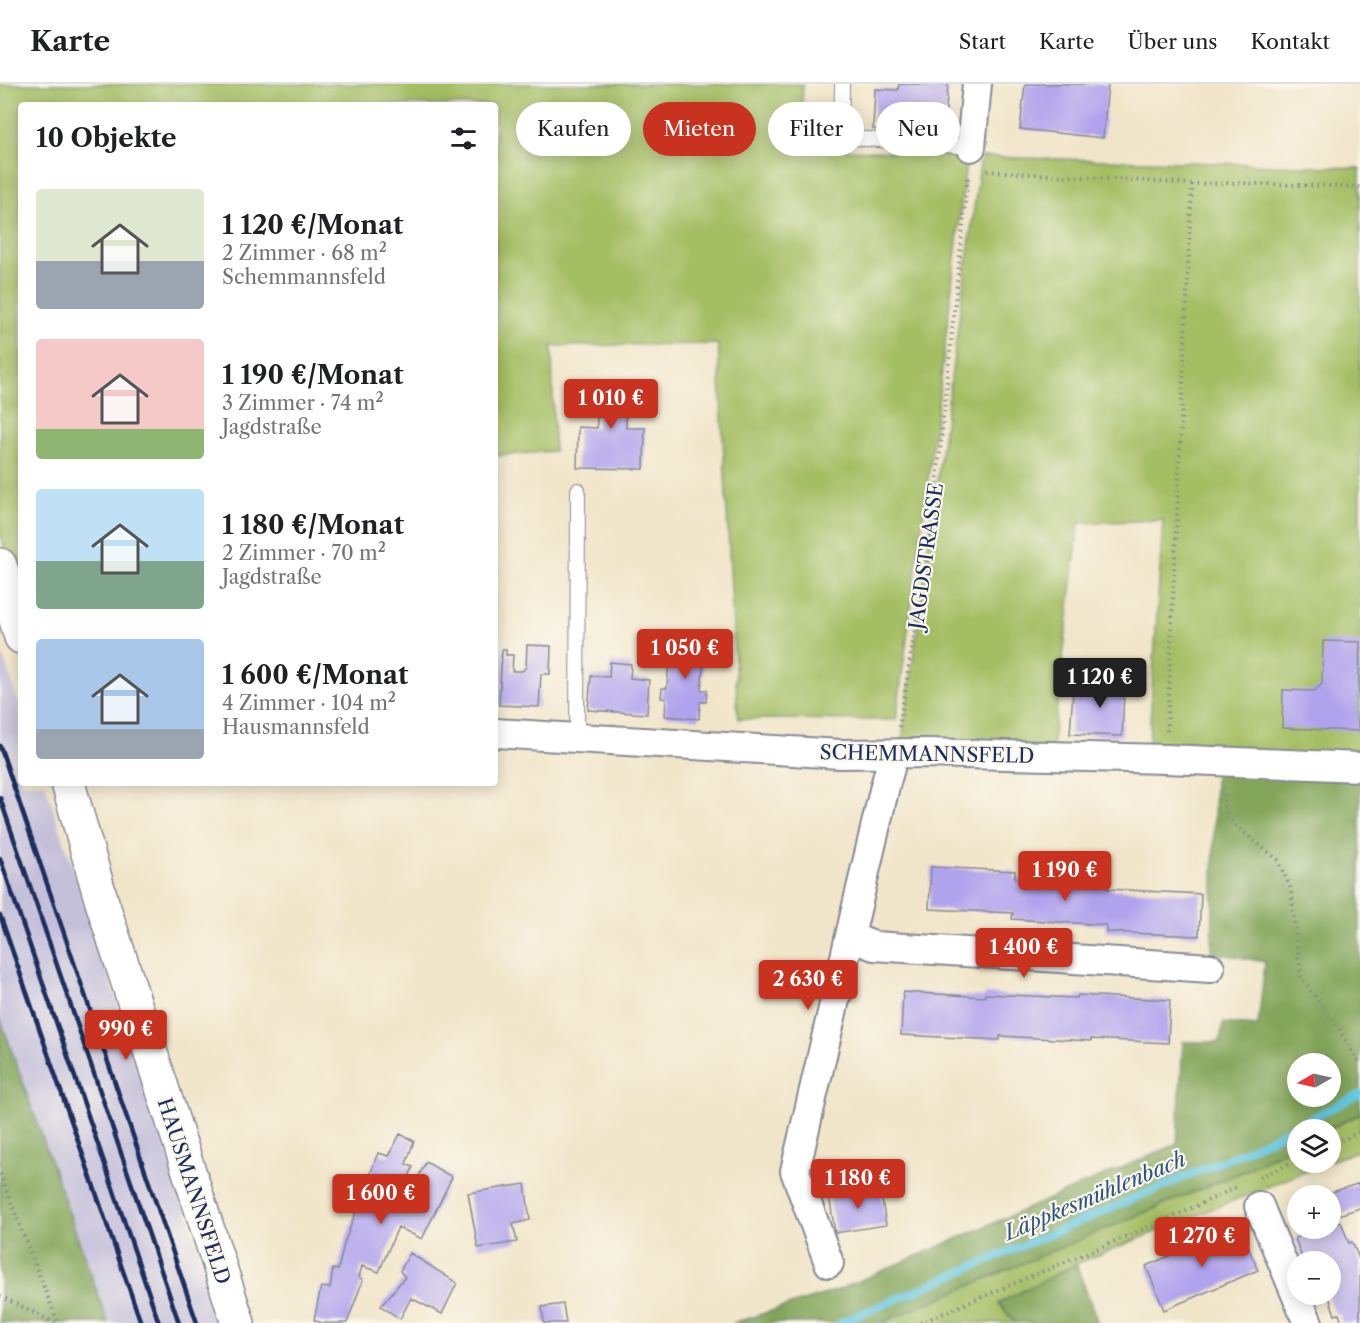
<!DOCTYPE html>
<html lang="de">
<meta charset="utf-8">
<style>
:root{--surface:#fff;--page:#f6f6f6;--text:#202124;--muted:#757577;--line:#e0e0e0;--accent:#c8321e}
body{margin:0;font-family:"Libre Caslon Text",serif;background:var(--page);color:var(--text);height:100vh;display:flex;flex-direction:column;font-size:22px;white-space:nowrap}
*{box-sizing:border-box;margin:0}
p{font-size:20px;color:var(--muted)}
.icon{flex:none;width:33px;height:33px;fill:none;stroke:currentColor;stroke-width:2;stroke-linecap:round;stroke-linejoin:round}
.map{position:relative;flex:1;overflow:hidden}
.panel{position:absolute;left:18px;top:18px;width:480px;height:684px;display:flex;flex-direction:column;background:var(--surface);border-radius:6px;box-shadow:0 3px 15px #0003}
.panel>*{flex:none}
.top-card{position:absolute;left:516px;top:18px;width:570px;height:54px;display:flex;gap:12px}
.needle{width:39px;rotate:261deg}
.buttons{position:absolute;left:1287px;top:969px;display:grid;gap:12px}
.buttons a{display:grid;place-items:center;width:54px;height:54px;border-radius:50%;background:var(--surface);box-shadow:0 3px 15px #0003;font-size:30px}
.price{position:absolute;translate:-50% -51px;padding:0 14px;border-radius:6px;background:var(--accent);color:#fff;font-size:20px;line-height:39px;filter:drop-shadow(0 2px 3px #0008)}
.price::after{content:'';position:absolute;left:50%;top:36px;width:18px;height:14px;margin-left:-9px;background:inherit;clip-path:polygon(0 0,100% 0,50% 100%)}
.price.selected{background:#222;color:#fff}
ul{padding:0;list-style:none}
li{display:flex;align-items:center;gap:18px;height:150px;padding:0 18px}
li span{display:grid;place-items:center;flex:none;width:168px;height:120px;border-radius:6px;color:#555}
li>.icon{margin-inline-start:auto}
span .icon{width:72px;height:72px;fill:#fffc;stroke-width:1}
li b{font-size:26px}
h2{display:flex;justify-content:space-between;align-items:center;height:72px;padding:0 18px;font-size:26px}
.pill{padding:0 21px;border-radius:27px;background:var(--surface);box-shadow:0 3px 15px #0003;font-size:21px;line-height:54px}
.pill.selected{background:var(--accent);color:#fff}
header{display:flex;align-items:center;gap:36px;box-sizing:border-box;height:84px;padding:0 30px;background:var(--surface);border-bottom:2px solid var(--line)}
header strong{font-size:28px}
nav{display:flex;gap:33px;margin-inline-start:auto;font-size:21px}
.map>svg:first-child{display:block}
</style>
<header>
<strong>Karte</strong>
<nav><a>Start</a><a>Karte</a><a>Über uns</a><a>Kontakt</a></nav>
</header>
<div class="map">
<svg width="1360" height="1239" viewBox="0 0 1360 1239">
<rect width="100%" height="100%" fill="#fbf7ec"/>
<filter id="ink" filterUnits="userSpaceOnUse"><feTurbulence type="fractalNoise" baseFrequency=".0167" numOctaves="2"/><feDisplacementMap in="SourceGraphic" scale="12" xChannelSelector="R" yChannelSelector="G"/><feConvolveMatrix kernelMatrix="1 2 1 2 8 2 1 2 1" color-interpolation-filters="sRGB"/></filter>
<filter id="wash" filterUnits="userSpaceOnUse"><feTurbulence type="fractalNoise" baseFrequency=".008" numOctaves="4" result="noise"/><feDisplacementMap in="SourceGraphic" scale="24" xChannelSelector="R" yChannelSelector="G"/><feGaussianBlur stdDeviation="1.35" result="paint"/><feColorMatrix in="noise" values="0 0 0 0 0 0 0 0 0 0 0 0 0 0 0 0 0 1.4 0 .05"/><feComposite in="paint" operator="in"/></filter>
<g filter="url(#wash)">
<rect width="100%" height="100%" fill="#f1e5c9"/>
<!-- industrial -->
<path fill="#c5c0da" d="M0,563L21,626V699H45L223,1239H108L0,934Z"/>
<!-- green -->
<path fill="#a4be64" stroke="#607661" stroke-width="1.5" d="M0,0H803L799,64L967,71L938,320L896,636L738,635L718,260L552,262L554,367L495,372V21H21V521L0,448Z
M981,73L1188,78L1360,84V673L1148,671L1163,436L1079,439L1052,665L901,664Z
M1360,1030V1066L1331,1077L1330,1046H1328Z
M1297,1060L1298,1078L1327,1079L1076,1180L1000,1219L1015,1239H880L1244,1087Z"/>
<!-- forest -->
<path fill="#83a55a" stroke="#4f6a5c" stroke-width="1.5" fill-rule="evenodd" d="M1215,685L1360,696V1030L1328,1045L1298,1046L1297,1060L1244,1087L880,1239H733L838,1206L1177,1060L1183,958H1220L1223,939L1258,942L1265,878L1212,868ZM1298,980H1330V1012H1298Z
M0,934L108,1239H0Z
M1076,1180L1098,1239H1015L999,1219Z"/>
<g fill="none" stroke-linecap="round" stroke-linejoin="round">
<!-- stream -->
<path stroke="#63c7e1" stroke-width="8" d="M840,1239L1239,1070L1360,1010"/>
</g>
<g id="blocks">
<!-- building -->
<path fill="#b0a3ed" d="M899,0H948L945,36L934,47L873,45L875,5L898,6Z
M1025,0H1108L1103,54L1020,45Z
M579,303L645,304V323H626V344H645L644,385L577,384L578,343L597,344V323H578Z
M673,556L685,557L687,561L688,558H701L705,566L701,606H707L706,618H700L699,635L665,632L666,615L661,614L662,604H667L670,560Z
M1323,557L1360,558L1358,647L1282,644L1283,606L1314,607L1322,600Z
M527,561L551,562L550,590H541L539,623L499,621L502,566H506V571H513L512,587H522L526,583Z
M610,578L631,580L630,594L649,596L647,630L588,626L591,592L609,593Z
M1109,587H1125L1122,652L1070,650L1073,607H1109Z
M931,783L1015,787V794L1108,799V805L1201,810L1199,852L1106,848V841L1012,835L1013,829L929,825Z
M903,908L985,913V910L1077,914L1078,911L1170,916L1168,959L1091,955V957L1000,952V956L901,951Z
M400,1050L414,1057L406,1080L413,1083L406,1100L413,1103L426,1078L452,1093L422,1155L398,1143L379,1188L362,1182L359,1193L363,1196L347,1239H322L314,1236L321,1203L330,1204L333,1185L338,1186L344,1160L378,1069L389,1072Z
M1360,1099V1124L1330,1134V1112L1323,1111Z
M525,1100L530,1136L513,1140L517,1158L478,1164L468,1109Z
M880,1103L886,1141L835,1149L829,1111Z
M1341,1138L1349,1159L1352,1158L1360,1177V1239H1342L1339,1230L1335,1231L1328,1210H1330V1178H1308L1307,1173L1302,1174L1295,1154L1323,1144H1330V1142Z
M1239,1142L1258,1186L1164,1226L1146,1182L1169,1172V1170L1215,1150L1216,1152Z
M410,1169L457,1199L442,1230L411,1214L400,1235L381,1222L405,1193L400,1187Z
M563,1220L566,1239H544L542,1223Z"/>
</g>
</g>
<g filter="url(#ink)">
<use href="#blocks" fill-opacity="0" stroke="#868a94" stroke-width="1.5"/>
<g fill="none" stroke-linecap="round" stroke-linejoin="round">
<!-- service casing -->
<g stroke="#868a94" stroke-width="16">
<path id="service" d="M842,0L841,53L971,63
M577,655L578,406"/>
</g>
<!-- minor casing -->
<g stroke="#868a94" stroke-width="32">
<path id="minor" d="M971,63L977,0
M495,649L840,670L925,669L1166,675L1360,683
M850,853L874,862L1210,884
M1259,1122L1308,1239
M829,1179L795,1087L885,702L894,670"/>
</g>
<!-- secondary casing -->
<g stroke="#868a94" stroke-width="36">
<path id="secondary" d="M0,481L21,553
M68,699L101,815L238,1239"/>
</g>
<!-- path -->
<path stroke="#868a94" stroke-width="4" stroke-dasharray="1.5 4.5" stroke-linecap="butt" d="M987,87L1192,100L1233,99L1360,103
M899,643L933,436L968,91
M1167,647L1192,100
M1223,704L1226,734L1278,776L1291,805L1301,894L1336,940L1360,981
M1330,1061L1360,1048
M0,1090L58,1239
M1260,1093L1298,1076
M0,1212L55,1239
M920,1239L1170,1134L1237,1103"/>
<!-- service -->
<use href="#service" stroke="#fff" stroke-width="14"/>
<!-- minor -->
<use href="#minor" stroke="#fff" stroke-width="28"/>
<!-- secondary -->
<use href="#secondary" stroke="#fff" stroke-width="33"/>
<!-- rail -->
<path stroke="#1b2f5e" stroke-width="4.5" d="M0,662L197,1239
M0,714L179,1239
M0,774L159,1239
M0,831L141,1239"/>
</g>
</g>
<g text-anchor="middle" stroke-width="4.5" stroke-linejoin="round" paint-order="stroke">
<!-- street labels -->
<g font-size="20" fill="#1b2f5e" stroke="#fbf7ec">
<text transform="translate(926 472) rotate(-82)" y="7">JAGDSTRASSE</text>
<text transform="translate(927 670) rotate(1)" y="7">SCHEMMANNSFELD</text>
<text transform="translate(194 1107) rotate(72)" y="7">HAUSMANNSFELD</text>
</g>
<!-- water labels -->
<g font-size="21" font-style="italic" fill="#2d557f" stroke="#fbf7ec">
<text transform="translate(1095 1112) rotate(-23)" y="7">Läppkesmühlenbach</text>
</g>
</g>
</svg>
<div class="buttons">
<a><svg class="needle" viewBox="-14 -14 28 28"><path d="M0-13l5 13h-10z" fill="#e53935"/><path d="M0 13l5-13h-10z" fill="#757577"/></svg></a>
<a><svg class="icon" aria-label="layers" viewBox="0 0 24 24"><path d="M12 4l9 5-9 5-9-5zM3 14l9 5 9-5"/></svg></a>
<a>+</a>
<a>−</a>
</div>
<b class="price" style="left:611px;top:346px">1 010 €</b>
<b class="price" style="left:685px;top:596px">1 050 €</b>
<b class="price selected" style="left:1100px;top:625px">1 120 €</b>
<b class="price" style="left:1065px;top:818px">1 190 €</b>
<b class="price" style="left:1024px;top:895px">1 400 €</b>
<b class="price" style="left:808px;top:927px">2 630 €</b>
<b class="price" style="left:126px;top:977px">990 €</b>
<b class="price" style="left:858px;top:1126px">1 180 €</b>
<b class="price" style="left:381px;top:1141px">1 600 €</b>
<b class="price" style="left:1202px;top:1184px">1 270 €</b>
<div class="top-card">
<a class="pill">Kaufen</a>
<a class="pill selected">Mieten</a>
<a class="pill">Filter</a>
<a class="pill">Neu</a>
</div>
<section class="panel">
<h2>10 Objekte<svg class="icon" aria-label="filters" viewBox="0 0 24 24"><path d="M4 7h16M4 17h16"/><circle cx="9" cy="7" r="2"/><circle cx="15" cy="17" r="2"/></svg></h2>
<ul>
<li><span style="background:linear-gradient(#dfe7d0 60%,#9aa5b1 0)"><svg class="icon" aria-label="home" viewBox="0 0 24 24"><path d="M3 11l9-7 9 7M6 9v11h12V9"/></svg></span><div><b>1 120 €/Monat</b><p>2 Zimmer · 68 m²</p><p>Schemmannsfeld</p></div></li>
<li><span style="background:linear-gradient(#f6c9c9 75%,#8fb573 0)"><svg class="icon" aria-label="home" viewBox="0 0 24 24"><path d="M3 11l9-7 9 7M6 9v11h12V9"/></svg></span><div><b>1 190 €/Monat</b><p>3 Zimmer · 74 m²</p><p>Jagdstraße</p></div></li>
<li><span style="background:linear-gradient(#bfe0f5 60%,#7fa58c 0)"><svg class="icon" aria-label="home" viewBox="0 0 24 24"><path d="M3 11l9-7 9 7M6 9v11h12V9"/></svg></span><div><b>1 180 €/Monat</b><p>2 Zimmer · 70 m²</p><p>Jagdstraße</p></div></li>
<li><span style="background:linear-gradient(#a9c7e8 75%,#9aa5b1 0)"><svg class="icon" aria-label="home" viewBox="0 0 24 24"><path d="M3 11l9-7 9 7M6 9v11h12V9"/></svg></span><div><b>1 600 €/Monat</b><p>4 Zimmer · 104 m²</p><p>Hausmannsfeld</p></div></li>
</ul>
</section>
</div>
